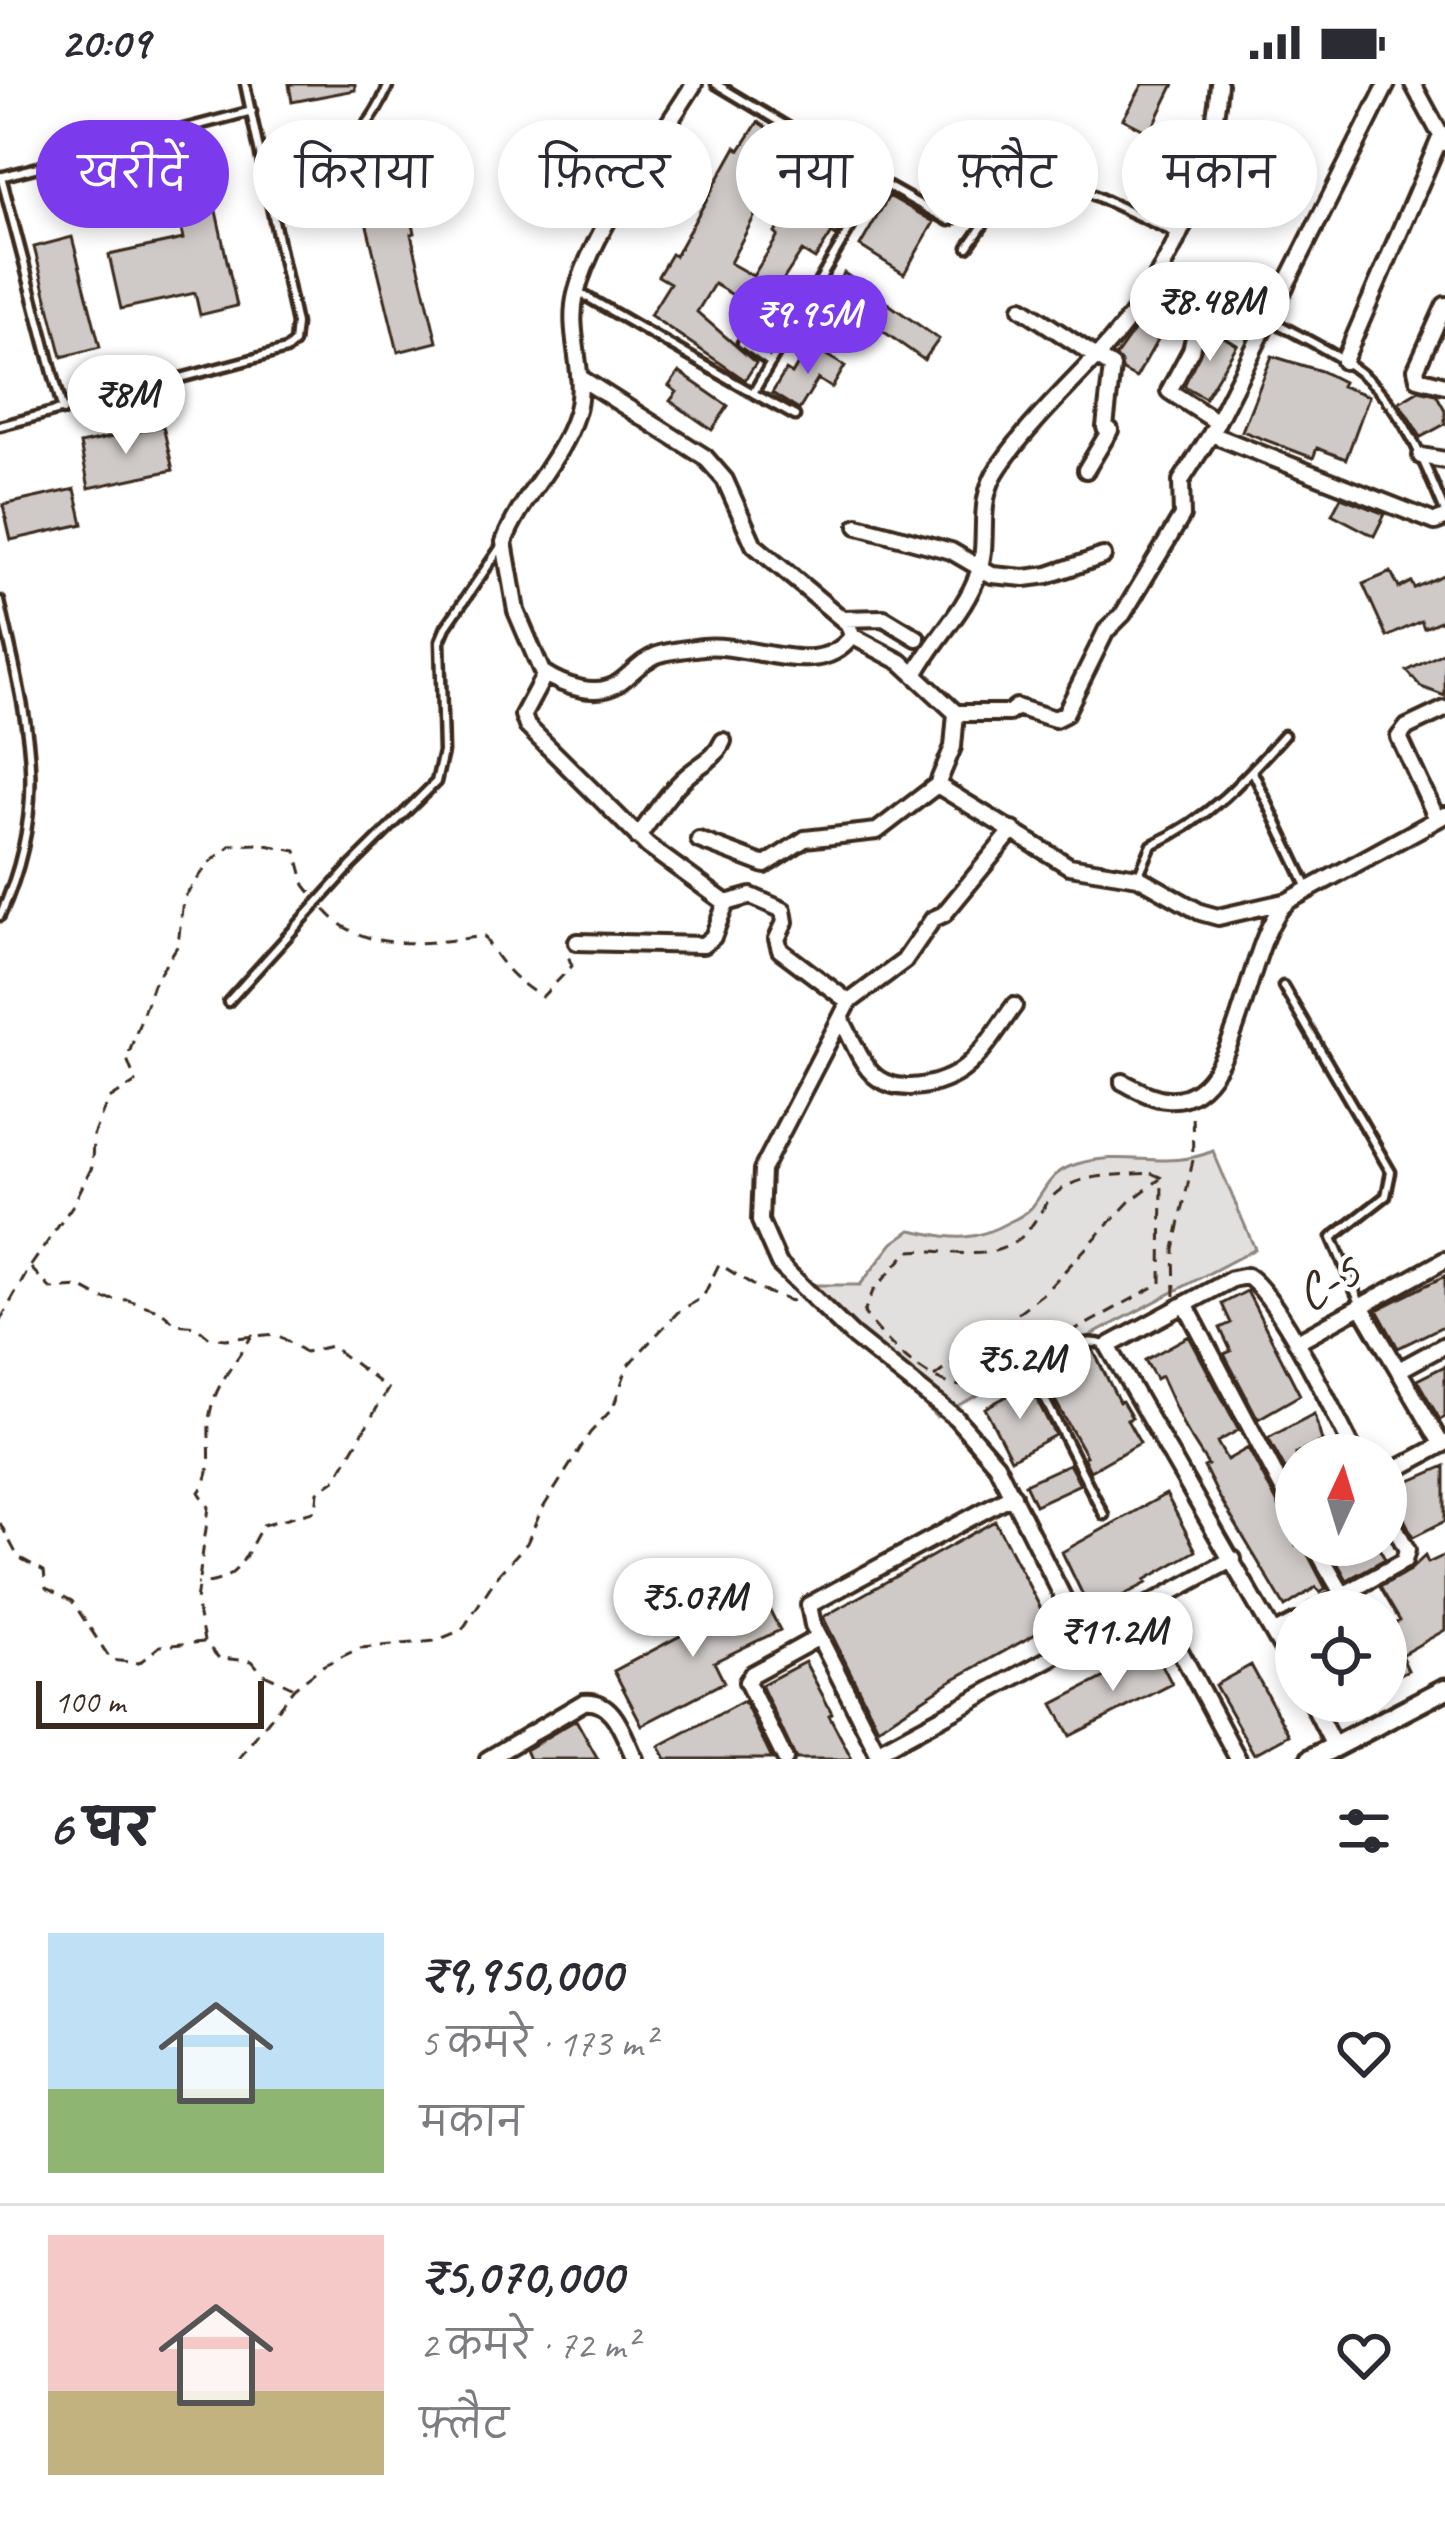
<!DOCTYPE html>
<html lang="hi">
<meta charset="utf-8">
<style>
:root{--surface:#fff;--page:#f2f2f3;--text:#2b2b33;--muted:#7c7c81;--line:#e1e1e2;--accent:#7c3aed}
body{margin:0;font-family:Caveat,"Playpen Sans Deva",sans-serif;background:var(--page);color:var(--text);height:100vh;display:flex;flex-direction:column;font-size:45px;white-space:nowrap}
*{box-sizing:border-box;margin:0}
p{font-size:39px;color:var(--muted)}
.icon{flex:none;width:66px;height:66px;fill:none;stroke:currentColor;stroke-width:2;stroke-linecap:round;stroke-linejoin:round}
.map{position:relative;height:1675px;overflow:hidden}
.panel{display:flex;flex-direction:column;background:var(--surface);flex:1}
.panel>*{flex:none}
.hud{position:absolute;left:36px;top:36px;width:1374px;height:108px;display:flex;gap:24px}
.needle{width:78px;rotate:4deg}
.tools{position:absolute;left:1275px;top:1350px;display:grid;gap:24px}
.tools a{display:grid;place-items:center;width:132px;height:132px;border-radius:50%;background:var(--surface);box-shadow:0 6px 18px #0003;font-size:60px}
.scale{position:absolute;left:36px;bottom:30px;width:228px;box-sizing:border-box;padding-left:12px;border:6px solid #3b2a1e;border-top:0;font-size:33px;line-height:42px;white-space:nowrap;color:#3b2a1e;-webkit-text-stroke:9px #fff;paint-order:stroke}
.price{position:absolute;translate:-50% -102px;padding:0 27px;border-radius:42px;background:#fff;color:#222;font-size:39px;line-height:78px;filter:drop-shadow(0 3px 6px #0008)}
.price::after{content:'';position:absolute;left:50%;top:72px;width:36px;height:27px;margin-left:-18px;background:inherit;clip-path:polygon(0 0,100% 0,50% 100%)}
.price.active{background:var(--accent);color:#fff}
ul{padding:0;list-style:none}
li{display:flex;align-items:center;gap:36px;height:300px;padding:0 48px}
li+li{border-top:3px solid var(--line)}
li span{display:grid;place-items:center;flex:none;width:336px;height:240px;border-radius:0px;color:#555}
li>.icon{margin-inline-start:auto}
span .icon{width:144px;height:144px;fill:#fffc;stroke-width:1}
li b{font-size:51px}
h2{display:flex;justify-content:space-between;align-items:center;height:144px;padding:0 48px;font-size:51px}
.chip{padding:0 42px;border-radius:54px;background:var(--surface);box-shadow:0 6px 18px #0003;font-size:42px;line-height:108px}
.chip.active{background:var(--accent);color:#fff}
.status{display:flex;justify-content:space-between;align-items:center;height:84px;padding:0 60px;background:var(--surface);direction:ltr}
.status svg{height:33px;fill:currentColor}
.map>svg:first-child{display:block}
</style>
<div class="status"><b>20:09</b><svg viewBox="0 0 49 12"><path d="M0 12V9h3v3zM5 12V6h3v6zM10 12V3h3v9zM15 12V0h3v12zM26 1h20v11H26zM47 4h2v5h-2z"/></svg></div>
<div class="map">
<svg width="1445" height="1675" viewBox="0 0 1445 1675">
<rect width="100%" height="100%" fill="#fff"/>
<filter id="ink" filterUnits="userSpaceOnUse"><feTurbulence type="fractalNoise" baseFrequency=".00833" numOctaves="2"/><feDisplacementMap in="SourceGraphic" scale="24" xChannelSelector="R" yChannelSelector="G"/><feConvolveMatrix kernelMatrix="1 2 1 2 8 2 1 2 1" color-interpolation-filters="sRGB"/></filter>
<g filter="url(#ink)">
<!-- green -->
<path fill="#e2e0de" stroke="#8e857e" stroke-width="3" d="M1213,1067L1255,1165L936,1333L808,1201H860L893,1159L911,1146C953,1154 969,1160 1009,1138C1018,1134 1026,1130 1032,1123C1048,1102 1050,1088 1077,1080C1126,1065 1166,1087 1213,1067Z"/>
<!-- building -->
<path fill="#cfcac7" stroke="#3b2a1e" stroke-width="3" fill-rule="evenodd" d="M289,0H355V6L292,18Z
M1143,0H1174L1150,49L1123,35Z
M758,38L807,70L810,65L829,76L826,82L846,94L849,89L868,99L836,152L832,149L815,175L802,167L762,228L714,200L697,228L756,279L745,296L650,231L670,199L658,192L671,170L675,172L736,63L740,66ZM793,80L815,93L794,130L789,127L775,149L778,152L753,192L730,179L765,112Z
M404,103L415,149L411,150L437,258L398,268L360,113Z
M889,112L934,138L904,190L860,162Z
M216,127L237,222L200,231L195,209L121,225L109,171L183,155L179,135Z
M72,153L100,263L62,273L34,163Z
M844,189L939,255L924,276L863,233L850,253L821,232Z
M1146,230L1166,241L1136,294L1123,287L1116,272Z
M1217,249L1237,261L1205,314L1184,302L1206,254Z
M809,261L845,282L832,304L818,295L799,326L772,309L786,286L792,290Z
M1272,272L1321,287L1343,298L1341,302L1369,312L1346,375L1317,364L1313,374L1242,347Z
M679,288L728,322L712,346L670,317L677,308L669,302Z
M1419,306L1436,310L1445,326V340L1421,353L1399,318Z
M163,342L173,386L89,404L80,360Z
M75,405L83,440L11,456L3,421Z
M1341,413L1385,430L1374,452L1332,430Z
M1391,488L1399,504L1411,498L1414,504L1445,490V535L1424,544L1421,537L1387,553L1363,500Z
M1445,568V612L1421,603L1407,587Z
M1445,1192V1241L1398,1264L1377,1226Z
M1247,1207L1300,1311L1258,1335L1224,1270L1231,1267L1220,1244L1231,1239L1222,1220Z
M1189,1252L1239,1346L1217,1358L1227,1376L1248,1364L1287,1437L1296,1441V1461H1303L1326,1505L1320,1509L1316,1503L1285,1523L1217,1409L1204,1383L1208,1381L1185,1345L1161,1292L1156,1295L1145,1276Z
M1093,1266L1119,1318L1122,1317L1132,1334L1127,1336L1140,1359L1090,1387L1083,1373L1086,1372L1042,1293L1079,1268Z
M1445,1282V1333L1440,1336L1417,1296Z
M1029,1300L1055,1351L1011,1375L985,1324Z
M1314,1330L1322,1357L1296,1370V1405L1268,1354Z
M1069,1380L1080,1400L1035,1421L1025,1400Z
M1445,1382V1437L1413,1453L1390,1406Z
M1166,1410L1196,1467L1145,1496L1147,1499L1091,1528L1062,1468Z
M995,1437L1050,1542L949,1598L878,1644L823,1533Z
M1352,1461H1377L1385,1475L1347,1496L1333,1471Z
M1445,1471V1546L1401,1571L1408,1586L1386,1597V1544L1400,1537L1380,1503L1410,1486L1425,1472L1428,1479Z
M761,1509L780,1546L714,1578L724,1598L642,1641L614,1587Z
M1155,1567L1172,1600L1070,1652L1053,1620Z
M805,1578L832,1629L829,1631L852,1675H796L761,1601Z
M1251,1581L1289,1651L1254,1670L1215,1601Z
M744,1617L772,1675H666L659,1662Z
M576,1636L598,1675H529L525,1666Z"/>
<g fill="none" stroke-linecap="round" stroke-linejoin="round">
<!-- service casing -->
<g stroke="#3b2a1e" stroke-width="15">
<path id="service" d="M1,92L63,327
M0,93L252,27
M1055,93L1175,149
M878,97L949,137L968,127L989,133L968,163
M264,98C327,72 362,68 389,0
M580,209L753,309L878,97L716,0
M802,228L847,260
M1273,237C1308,257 1348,274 1376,303C1409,337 1427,386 1445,428
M742,259L771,279
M753,309L795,332
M0,342L286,266L294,259L296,240L245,0
M0,517C26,635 53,715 0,832
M1252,686L1307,802
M1139,790L1152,761C1210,734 1242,698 1284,651
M1283,902L1391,1088L1386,1112L1332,1154L1360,1219
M228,918L351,782L436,698L443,668L440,557L446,543L502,461
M1104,1431L1031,1288C1047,1270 1081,1252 1105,1261"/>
</g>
<!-- minor casing -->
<g stroke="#3b2a1e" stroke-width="22">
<path id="minor" d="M694,0C658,58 592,146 576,210C566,250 588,291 576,329C562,376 521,413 504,458L516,527L542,588C563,602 598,615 620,598C632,589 643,576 657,571C671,566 689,565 703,563C751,558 820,598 852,552
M1387,0L1211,350L1435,438L1445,434
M1413,0L1445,59
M1141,214L1196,246L1222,234L1272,236
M1445,221L1416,285L1418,294L1445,301
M1022,224L1112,283L1105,343L1110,346L1086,386
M1196,246L1191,266L1169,307L1217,338
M1344,277L1441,52
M579,293L705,373L725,396L754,461L848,540L852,552L901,578L956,629L953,663L937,701L877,747L805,755L765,781L699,756
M1421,372L1445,376
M858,442L951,467L992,491L1025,494L1048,491L1103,472
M842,535L884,534L917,554
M545,590L523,631L527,642L648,762L726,819L713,853L703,861L577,858
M915,591C934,555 964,529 978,490C991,454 974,420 999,383C1028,341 1068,303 1103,266C1169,194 1211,97 1219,0
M956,629H1009L1016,623L1055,635L1065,630L1106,547L1123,530L1182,432L1181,397L1211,350
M937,701L1069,782L1138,793L1200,828L1218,833L1288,817L1445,731
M1437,735L1399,653L1407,643L1445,625
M1013,746L944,830L933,835L904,877L849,918L762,1086L760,1137L779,1180L852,1251L956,1334L996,1380L1085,1557
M638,753C654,731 668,708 688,691C703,678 715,675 723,657
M726,819L751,812L783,826L785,838L777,855L780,866L849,918
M841,935C851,952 857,971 869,986C891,1014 943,1003 966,983C985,967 999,942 1014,922
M1123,998C1137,1005 1151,1014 1167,1015C1243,1022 1243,854 1288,817
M1185,1220L1296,1430
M1361,1222L1442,1361
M1296,1258L1445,1176
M1399,1286L1445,1261
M1386,1391L1445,1359
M1314,1461L1343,1511
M1155,1520L1238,1675
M1314,1527L1404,1477L1407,1466L1386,1426
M1275,1549L1296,1538
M1296,1589L1108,1262L1232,1195L1247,1192C1280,1213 1335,1332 1356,1371
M1311,1617L1334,1662
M877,1668L1233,1475
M488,1675L584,1618C615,1615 623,1651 635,1675
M785,1675L747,1598L752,1590L819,1553
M881,1675L813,1541L809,1521L1013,1411"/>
</g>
<!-- secondary casing -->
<g stroke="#3b2a1e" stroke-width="27">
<path id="secondary" d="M1311,1675L1445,1605"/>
</g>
<!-- path -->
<path stroke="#3b2a1e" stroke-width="3" stroke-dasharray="12 9" stroke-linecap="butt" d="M325,826C363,871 432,859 484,852C500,880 514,896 542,913L572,882L566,867
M1151,1089L1162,1094L1161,1199L980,1299C938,1315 887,1259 864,1229L873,1207L909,1167C942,1164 979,1178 1010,1161C1028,1152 1035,1135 1047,1119C1069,1088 1116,1092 1151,1089Z
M31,1184L51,1205L80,1203L102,1215L128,1216L161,1227L176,1240L196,1242L209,1253L225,1255L276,1250L305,1268L331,1262L388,1305L335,1396L318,1408L316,1426L263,1441C242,1475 241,1498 197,1500
M1175,1212L1174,1165L1193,1076L1192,1025
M0,1237L30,1183L73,1121L92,1083L93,1051L108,1016L136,998L127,975L153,900L178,861L183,815L208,780L231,761L261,760L296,767L305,801L312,810
M934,1293L1045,1208L1129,1118L1160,1095
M0,1439L18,1473L44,1487L46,1504L72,1517L111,1576L139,1579L160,1562L204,1558L219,1574L252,1577L262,1589L292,1603
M204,1557L196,1517L209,1423L199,1408C218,1383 204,1354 211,1325C217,1298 239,1274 253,1250
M238,1675L294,1604L324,1581L360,1564L435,1557L462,1546L498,1491L527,1459L541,1427L590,1349L613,1324L628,1281L678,1228L703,1213L719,1180L763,1207L791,1217L797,1214"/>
<!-- service -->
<use href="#service" stroke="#fff" stroke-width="6"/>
<!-- minor -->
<use href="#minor" stroke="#fff" stroke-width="14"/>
<!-- secondary -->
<use href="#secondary" stroke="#fff" stroke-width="18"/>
</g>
</g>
<g text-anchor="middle" stroke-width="9" stroke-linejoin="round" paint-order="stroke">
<!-- street labels -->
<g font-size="51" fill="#3b2a1e" stroke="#fff">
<text transform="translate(1327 1197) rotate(-29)" y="18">C-5</text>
</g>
</g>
</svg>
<div class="tools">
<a><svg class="needle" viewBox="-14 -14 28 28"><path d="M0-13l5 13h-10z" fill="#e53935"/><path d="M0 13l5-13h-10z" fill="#7c7c81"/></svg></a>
<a><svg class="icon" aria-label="locate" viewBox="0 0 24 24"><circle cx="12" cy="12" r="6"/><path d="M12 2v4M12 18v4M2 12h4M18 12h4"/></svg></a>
</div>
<div class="scale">100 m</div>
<b class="price" style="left:1210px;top:280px">₹8.48M</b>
<b class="price active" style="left:808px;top:293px">₹9.95M</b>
<b class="price" style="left:126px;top:373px">₹8M</b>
<b class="price" style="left:1020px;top:1338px">₹5.2M</b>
<b class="price" style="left:693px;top:1576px">₹5.07M</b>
<b class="price" style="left:1113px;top:1610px">₹11.2M</b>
<div class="hud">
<a class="chip active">खरीदें</a>
<a class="chip">किराया</a>
<a class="chip">फ़िल्टर</a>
<a class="chip">नया</a>
<a class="chip">फ़्लैट</a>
<a class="chip">मकान</a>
</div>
</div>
<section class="panel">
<h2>6 घर<svg class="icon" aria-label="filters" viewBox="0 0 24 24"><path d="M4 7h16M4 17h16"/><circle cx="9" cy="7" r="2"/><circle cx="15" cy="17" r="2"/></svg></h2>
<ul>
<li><span style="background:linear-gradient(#bfe0f5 65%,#8fb573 0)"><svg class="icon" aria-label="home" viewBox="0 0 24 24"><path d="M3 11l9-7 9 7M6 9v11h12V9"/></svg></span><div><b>₹9,950,000</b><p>5 कमरे · 173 m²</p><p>मकान</p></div><svg class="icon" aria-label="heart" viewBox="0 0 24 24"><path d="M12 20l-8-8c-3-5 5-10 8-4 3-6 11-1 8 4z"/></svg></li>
<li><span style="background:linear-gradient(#f6c9c9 65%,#c2b280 0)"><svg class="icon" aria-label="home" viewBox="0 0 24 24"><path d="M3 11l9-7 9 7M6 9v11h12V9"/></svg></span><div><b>₹5,070,000</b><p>2 कमरे · 72 m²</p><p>फ़्लैट</p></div><svg class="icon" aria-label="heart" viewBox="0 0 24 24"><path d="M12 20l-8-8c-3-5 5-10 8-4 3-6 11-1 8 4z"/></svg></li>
</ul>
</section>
